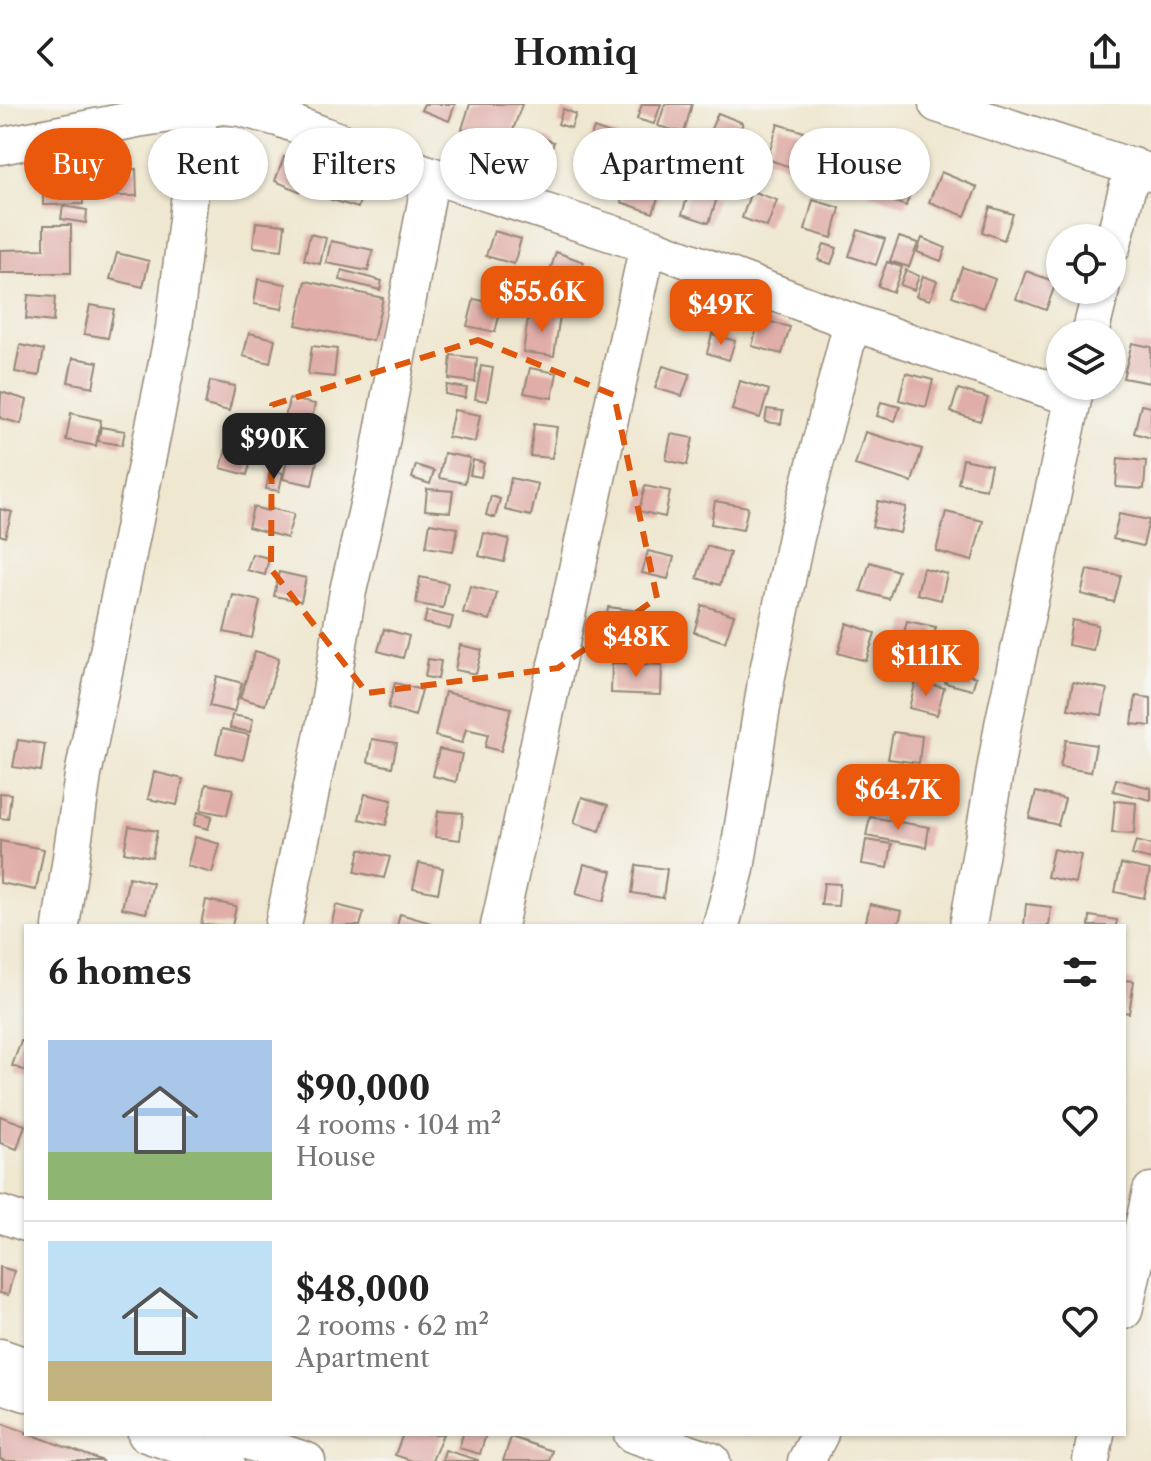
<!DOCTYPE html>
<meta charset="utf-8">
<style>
:root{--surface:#fff;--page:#f6f6f6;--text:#222;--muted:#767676;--line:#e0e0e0;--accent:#ea580c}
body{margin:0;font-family:"Libre Caslon Text",serif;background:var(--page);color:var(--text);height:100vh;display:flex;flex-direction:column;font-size:30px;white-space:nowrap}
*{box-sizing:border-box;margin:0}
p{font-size:26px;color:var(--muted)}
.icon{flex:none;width:44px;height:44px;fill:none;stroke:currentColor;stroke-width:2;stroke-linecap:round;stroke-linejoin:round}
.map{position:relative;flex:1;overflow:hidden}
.details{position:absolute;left:24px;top:820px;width:1102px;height:512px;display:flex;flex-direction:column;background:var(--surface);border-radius:0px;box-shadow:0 2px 6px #0004}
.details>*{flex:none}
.hud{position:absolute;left:24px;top:24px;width:1104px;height:72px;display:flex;gap:16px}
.buttons{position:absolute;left:1046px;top:120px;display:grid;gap:16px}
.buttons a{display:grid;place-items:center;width:80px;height:80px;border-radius:50%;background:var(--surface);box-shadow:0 2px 6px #0004;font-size:40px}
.price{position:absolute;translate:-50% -68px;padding:0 18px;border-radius:16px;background:var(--accent);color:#fff;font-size:26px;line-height:52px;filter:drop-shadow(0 2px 4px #0008)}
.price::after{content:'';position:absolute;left:50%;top:48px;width:24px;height:18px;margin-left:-12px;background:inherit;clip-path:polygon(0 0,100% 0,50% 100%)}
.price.active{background:#222;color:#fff}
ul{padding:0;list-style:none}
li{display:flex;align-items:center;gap:24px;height:200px;padding:0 24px}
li+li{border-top:2px solid var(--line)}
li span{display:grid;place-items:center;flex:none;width:224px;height:160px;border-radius:0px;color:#555}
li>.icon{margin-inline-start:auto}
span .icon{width:96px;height:96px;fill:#fffc;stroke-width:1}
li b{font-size:34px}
h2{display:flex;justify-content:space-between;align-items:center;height:96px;padding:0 24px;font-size:34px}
.pill{padding:0 28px;border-radius:36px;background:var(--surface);box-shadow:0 2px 6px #0004;font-size:28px;line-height:72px}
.pill.active{background:var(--accent);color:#fff}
header{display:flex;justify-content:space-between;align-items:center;height:104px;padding:0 24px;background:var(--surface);font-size:36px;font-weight:600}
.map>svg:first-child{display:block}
</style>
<header><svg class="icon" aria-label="back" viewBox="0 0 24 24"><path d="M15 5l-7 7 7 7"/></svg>Homiq<svg class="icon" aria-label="share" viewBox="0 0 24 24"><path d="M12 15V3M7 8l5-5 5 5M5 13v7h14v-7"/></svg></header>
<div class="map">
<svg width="1151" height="1357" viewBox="0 0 1151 1357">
<rect width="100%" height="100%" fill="#f6f6f2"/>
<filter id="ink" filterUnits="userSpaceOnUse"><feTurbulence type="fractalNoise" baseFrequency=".0125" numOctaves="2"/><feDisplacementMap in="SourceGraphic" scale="16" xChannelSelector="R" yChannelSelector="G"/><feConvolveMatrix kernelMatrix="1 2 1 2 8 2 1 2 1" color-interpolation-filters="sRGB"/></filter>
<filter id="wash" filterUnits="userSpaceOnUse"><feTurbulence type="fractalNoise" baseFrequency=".006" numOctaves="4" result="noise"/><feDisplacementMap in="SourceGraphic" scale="32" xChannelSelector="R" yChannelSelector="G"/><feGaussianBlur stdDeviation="1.8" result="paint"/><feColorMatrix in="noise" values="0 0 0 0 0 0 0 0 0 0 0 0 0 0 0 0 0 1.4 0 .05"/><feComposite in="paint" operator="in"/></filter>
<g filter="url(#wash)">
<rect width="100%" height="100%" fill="#efe7d0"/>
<g id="blocks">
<!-- building -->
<path fill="#e0ada8" d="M424,0H455L449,17L421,6Z
M470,0H522L508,41L462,25Z
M642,0H661L654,20L637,15Z
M665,0H692L684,29L658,22Z
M563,5L576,10L571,24L558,20Z
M718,9L743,19L731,46L706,36Z
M778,20L804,28L793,64L767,55Z
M594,24L619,33L611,55L586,47Z
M530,29L554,38L546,61L522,52Z
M875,32L924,46L906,102L869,89L879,62L867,56Z
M833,36L861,44L853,70L825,62Z
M284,53L310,63L301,88L275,77Z
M649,54L669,61L653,109L621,98L633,61L642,64Z
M43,56H83V100L43,101Z
M108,65H136L137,92H108Z
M941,68L977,83L965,112L929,98Z
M336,70L365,78L358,104L329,95Z
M690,85L717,94L709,119L682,110Z
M751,87L777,96L767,123L742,114Z
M813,96L840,104L832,134L805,126Z
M63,102L87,106L86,119L61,115Z
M990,103L1013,110L1004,136L982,128Z
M256,118L285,121L282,146L253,143Z
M44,121H71V169H0V146L44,145Z
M858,126L885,135L876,161L849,152Z
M494,127L521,135L514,160L486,152Z
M310,130L326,134L320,160L304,156Z
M899,133L918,139L909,163L890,157Z
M922,134L946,144L941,157L917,148Z
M331,137L373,146L368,167L326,159Z
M824,140L837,144L831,160L818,156Z
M556,148L584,158L576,182L548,173Z
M117,149L149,157L143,183L110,175Z
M887,158L902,163L893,188L878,182Z
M962,163L995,175L984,204L952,192Z
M342,166L382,177L380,186L340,176Z
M906,166L919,172L914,186L900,181Z
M1026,167L1056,178L1046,206L1016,195Z
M923,172L937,177L930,196L916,192Z
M258,175L286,180L282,205L254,200Z
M306,177L383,194L373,237L296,221Z
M28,191L55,193L53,218L26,215Z
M698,194L725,204L717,229L689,220Z
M474,195L502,201L495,228L467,222Z
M90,201L114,205L108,234L84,230Z
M546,206L560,211L554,252L523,248L528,214Z
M759,215L790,223L782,250L752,242Z
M249,229L275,235L270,259L243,252Z
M712,230L735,237L729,256L707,249Z
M1132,239L1151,243L1150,279L1123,274Z
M20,241L44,246L39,272L15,268Z
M312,242L337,245L334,273L308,270Z
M451,251L477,254L475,278L449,275Z
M73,254L98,258L93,283L68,278Z
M481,262L493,264L487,297L475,295Z
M663,262L690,270L682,292L655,284Z
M530,264L557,269L552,294L524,289Z
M906,269L933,276L926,303L899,296Z
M210,277L235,282L229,307L205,301Z
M740,277L769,286L760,314L732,306Z
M447,281L467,284L465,294L445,290Z
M958,285L988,294L980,317L951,308Z
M1,288L27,296L21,320L0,314Z
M289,295L315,300L310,325L284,319Z
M881,298L900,303L895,317L877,312Z
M1141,301L1151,303V334L1134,329Z
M767,305L783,307L781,320L765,318Z
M454,306L480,311L475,338L448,333Z
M71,309L101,316L96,342L66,336Z
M534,320L557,323L552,354L530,352Z
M101,323L125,327L122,341L98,337Z
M865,328L922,345L912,378L855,361Z
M671,330L693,334L687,361L666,356Z
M228,338L254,344L247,371L221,364Z
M444,349L470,354L465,379L439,374Z
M288,351L317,357L312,381L283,375Z
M1118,354L1146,357L1144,385L1116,383Z
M963,355L991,361L986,385L958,379Z
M473,356L484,359L481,373L470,371Z
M416,361L434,367L430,380L412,374Z
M270,366L283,369L279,387L266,385Z
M511,374L538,380L531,412L505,406Z
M645,382L670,387L665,413L639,407Z
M427,385L453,387L450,408L425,406Z
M491,392L500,395L495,414L486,411Z
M715,397L748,403L743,426L711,420Z
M878,397L906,403L900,429L872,423Z
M253,403L268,407L269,404L294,410L287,434L248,423Z
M0,405L12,408L5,433L0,431Z
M946,408L983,417L972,457L936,447Z
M1119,410L1149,416L1143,442L1113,435Z
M430,419L458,424L453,447L426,443Z
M484,429L509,435L504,458L479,452Z
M707,442L730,449L720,481L697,474Z
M648,447L674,453L668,475L642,469Z
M252,450L269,454L265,471L247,466Z
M870,458L898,467L889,495L861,487Z
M923,464L947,470L941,496L917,490Z
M1087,466L1121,472L1114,498L1081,490Z
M279,468L306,474L301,497L274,492Z
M420,473L448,479L443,504L416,500Z
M470,482L497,489L490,516L463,509Z
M233,491L260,497L252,534L224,528Z
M702,501L734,511L725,538L694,528Z
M608,503L634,506L630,530L605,526Z
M427,507L453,513L450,525L424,519Z
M1072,516L1098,521L1093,546L1068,541Z
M907,517L936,523L930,548L901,541Z
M847,519L875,529L866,557L838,549Z
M384,525L409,532L403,554L378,547Z
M460,541L482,546L476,570L455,566Z
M255,547L279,554L265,601L240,594Z
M428,555L441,557L438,575L425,573Z
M612,559L662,561L661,591L611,589Z
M948,566L976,573L972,586L945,579Z
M217,572L242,579L234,608L209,602Z
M916,577L944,584L937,611L909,604Z
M1073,578L1107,585L1102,611L1068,605Z
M395,579L422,586L415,612L388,604Z
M445,588L511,604L501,647L485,643L488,630L466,625L462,639L435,632Z
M1136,592L1151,594V622L1132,620Z
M232,611L253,615L250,628L230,624Z
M222,625L249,631L243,656L216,649Z
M893,628L922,632L919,659L888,655Z
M372,635L397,639L392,663L368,658Z
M18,636L45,640L41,667L13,663Z
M1066,636L1096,641L1091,668L1060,663Z
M439,645L462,650L456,678L433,672Z
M154,668L183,675L177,701L148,695Z
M1116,675L1151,684V696L1113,687Z
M206,680L233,685L227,711L201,706Z
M1036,688L1065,695L1058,721L1029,714Z
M0,689L11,690L8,715L0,714Z
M365,690L392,696L386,721L359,715Z
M582,693L608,701L600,727L574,719Z
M1115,697L1136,699L1134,730L1112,729Z
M438,707L463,709L460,736L435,733Z
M198,708L212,712L208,725L194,721Z
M870,713L929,723L926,743L866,732Z
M129,722L157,727L152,753L124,748Z
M195,733L220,740L212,769L187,762Z
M866,736L892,740L888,764L862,760Z
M0,737L44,745L36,786L0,779Z
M1136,737L1151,741V756L1132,751Z
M360,745L390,753L384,774L355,768Z
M1053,745L1081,751L1075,779L1047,773Z
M419,759L443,764L438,789L413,784Z
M584,760L612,767L604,797L576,790Z
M1121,760L1150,766L1144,794L1115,788Z
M636,761L667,765L663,794L632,789Z
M129,773L153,779L146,809L122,804Z
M824,779L840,780L838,802L821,801Z
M206,796L236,802L232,822L201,820Z
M870,800L902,807L898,822H865Z
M1026,800L1051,803L1049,822H1024Z
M336,801L364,808L360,822H331Z
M400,810L431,819L430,822H397Z
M1090,812L1117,816L1116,822H1089Z
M1124,876L1134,877L1129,909L1124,908Z
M21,937L26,939V967L12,962Z
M0,1012L25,1021L17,1045L0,1039Z
M0,1163L14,1167L8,1191L0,1189Z
M0,1319L26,1328V1330H30L103,1357H6L0,1355Z
M403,1330H443L432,1357H412L395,1351Z
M463,1330H486L480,1350L459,1344Z
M511,1333L552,1347L549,1357H503Z
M445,1346L478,1356V1357H442Z"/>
</g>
</g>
<g filter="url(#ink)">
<use href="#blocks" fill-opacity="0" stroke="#958877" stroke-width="2"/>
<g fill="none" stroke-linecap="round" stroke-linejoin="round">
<!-- minor casing -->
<g stroke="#958877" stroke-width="39">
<path id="minor" d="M937,0L1151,69
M0,42L137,15L224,2L241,4L278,14L431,71L648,141L852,218L1073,294
M1112,143L1133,62
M1090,230L1101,186
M61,822L83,671L174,224L200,6
M283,822L328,605L348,487L375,371L431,71
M499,822L648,141
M721,822L736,765L767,572L796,433L852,218
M968,822L1003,621L1076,282
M0,1110L26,1119
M1124,1207L1151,1087
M0,1253L26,1262
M0,1280L26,1289
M146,1330L226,1357
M226,1330L307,1357
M632,1330L712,1357
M806,1357L820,1330
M1091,1357L1096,1330"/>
</g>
<!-- minor -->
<use href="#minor" stroke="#fff" stroke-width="36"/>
</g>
</g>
<!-- marked area -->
<path fill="none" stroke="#df570d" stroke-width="6" stroke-dasharray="16 10" stroke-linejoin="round" d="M478,236L614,291L657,494L558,564L367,589L271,465L272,301Z"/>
</svg>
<div class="buttons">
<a><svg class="icon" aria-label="locate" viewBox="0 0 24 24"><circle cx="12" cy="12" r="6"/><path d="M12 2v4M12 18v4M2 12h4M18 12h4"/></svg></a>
<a><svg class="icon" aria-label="layers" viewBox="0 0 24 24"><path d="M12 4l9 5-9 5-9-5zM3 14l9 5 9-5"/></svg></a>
</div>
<b class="price" style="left:542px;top:230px">$55.6K</b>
<b class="price" style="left:721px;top:243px">$49K</b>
<b class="price active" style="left:274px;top:377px">$90K</b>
<b class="price" style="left:636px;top:575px">$48K</b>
<b class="price" style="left:926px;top:594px">$111K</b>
<b class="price" style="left:898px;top:728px">$64.7K</b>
<div class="hud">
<a class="pill active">Buy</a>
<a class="pill">Rent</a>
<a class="pill">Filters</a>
<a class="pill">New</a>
<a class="pill">Apartment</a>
<a class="pill">House</a>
</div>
<section class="details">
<h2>6 homes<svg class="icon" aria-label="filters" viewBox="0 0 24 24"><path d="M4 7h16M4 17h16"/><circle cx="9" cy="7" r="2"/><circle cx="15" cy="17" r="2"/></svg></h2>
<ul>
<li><span style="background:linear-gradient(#a9c7e8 70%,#8fb573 0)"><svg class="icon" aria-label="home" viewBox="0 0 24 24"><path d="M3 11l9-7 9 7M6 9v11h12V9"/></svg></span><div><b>$90,000</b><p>4 rooms · 104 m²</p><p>House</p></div><svg class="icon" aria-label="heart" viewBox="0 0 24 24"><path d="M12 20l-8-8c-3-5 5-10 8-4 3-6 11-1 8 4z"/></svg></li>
<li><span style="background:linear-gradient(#bfe0f5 75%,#c2b280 0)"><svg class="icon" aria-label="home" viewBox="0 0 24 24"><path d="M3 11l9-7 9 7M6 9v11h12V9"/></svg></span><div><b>$48,000</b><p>2 rooms · 62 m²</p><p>Apartment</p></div><svg class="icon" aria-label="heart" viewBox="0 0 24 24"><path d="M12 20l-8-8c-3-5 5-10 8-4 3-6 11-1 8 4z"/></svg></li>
</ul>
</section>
</div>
